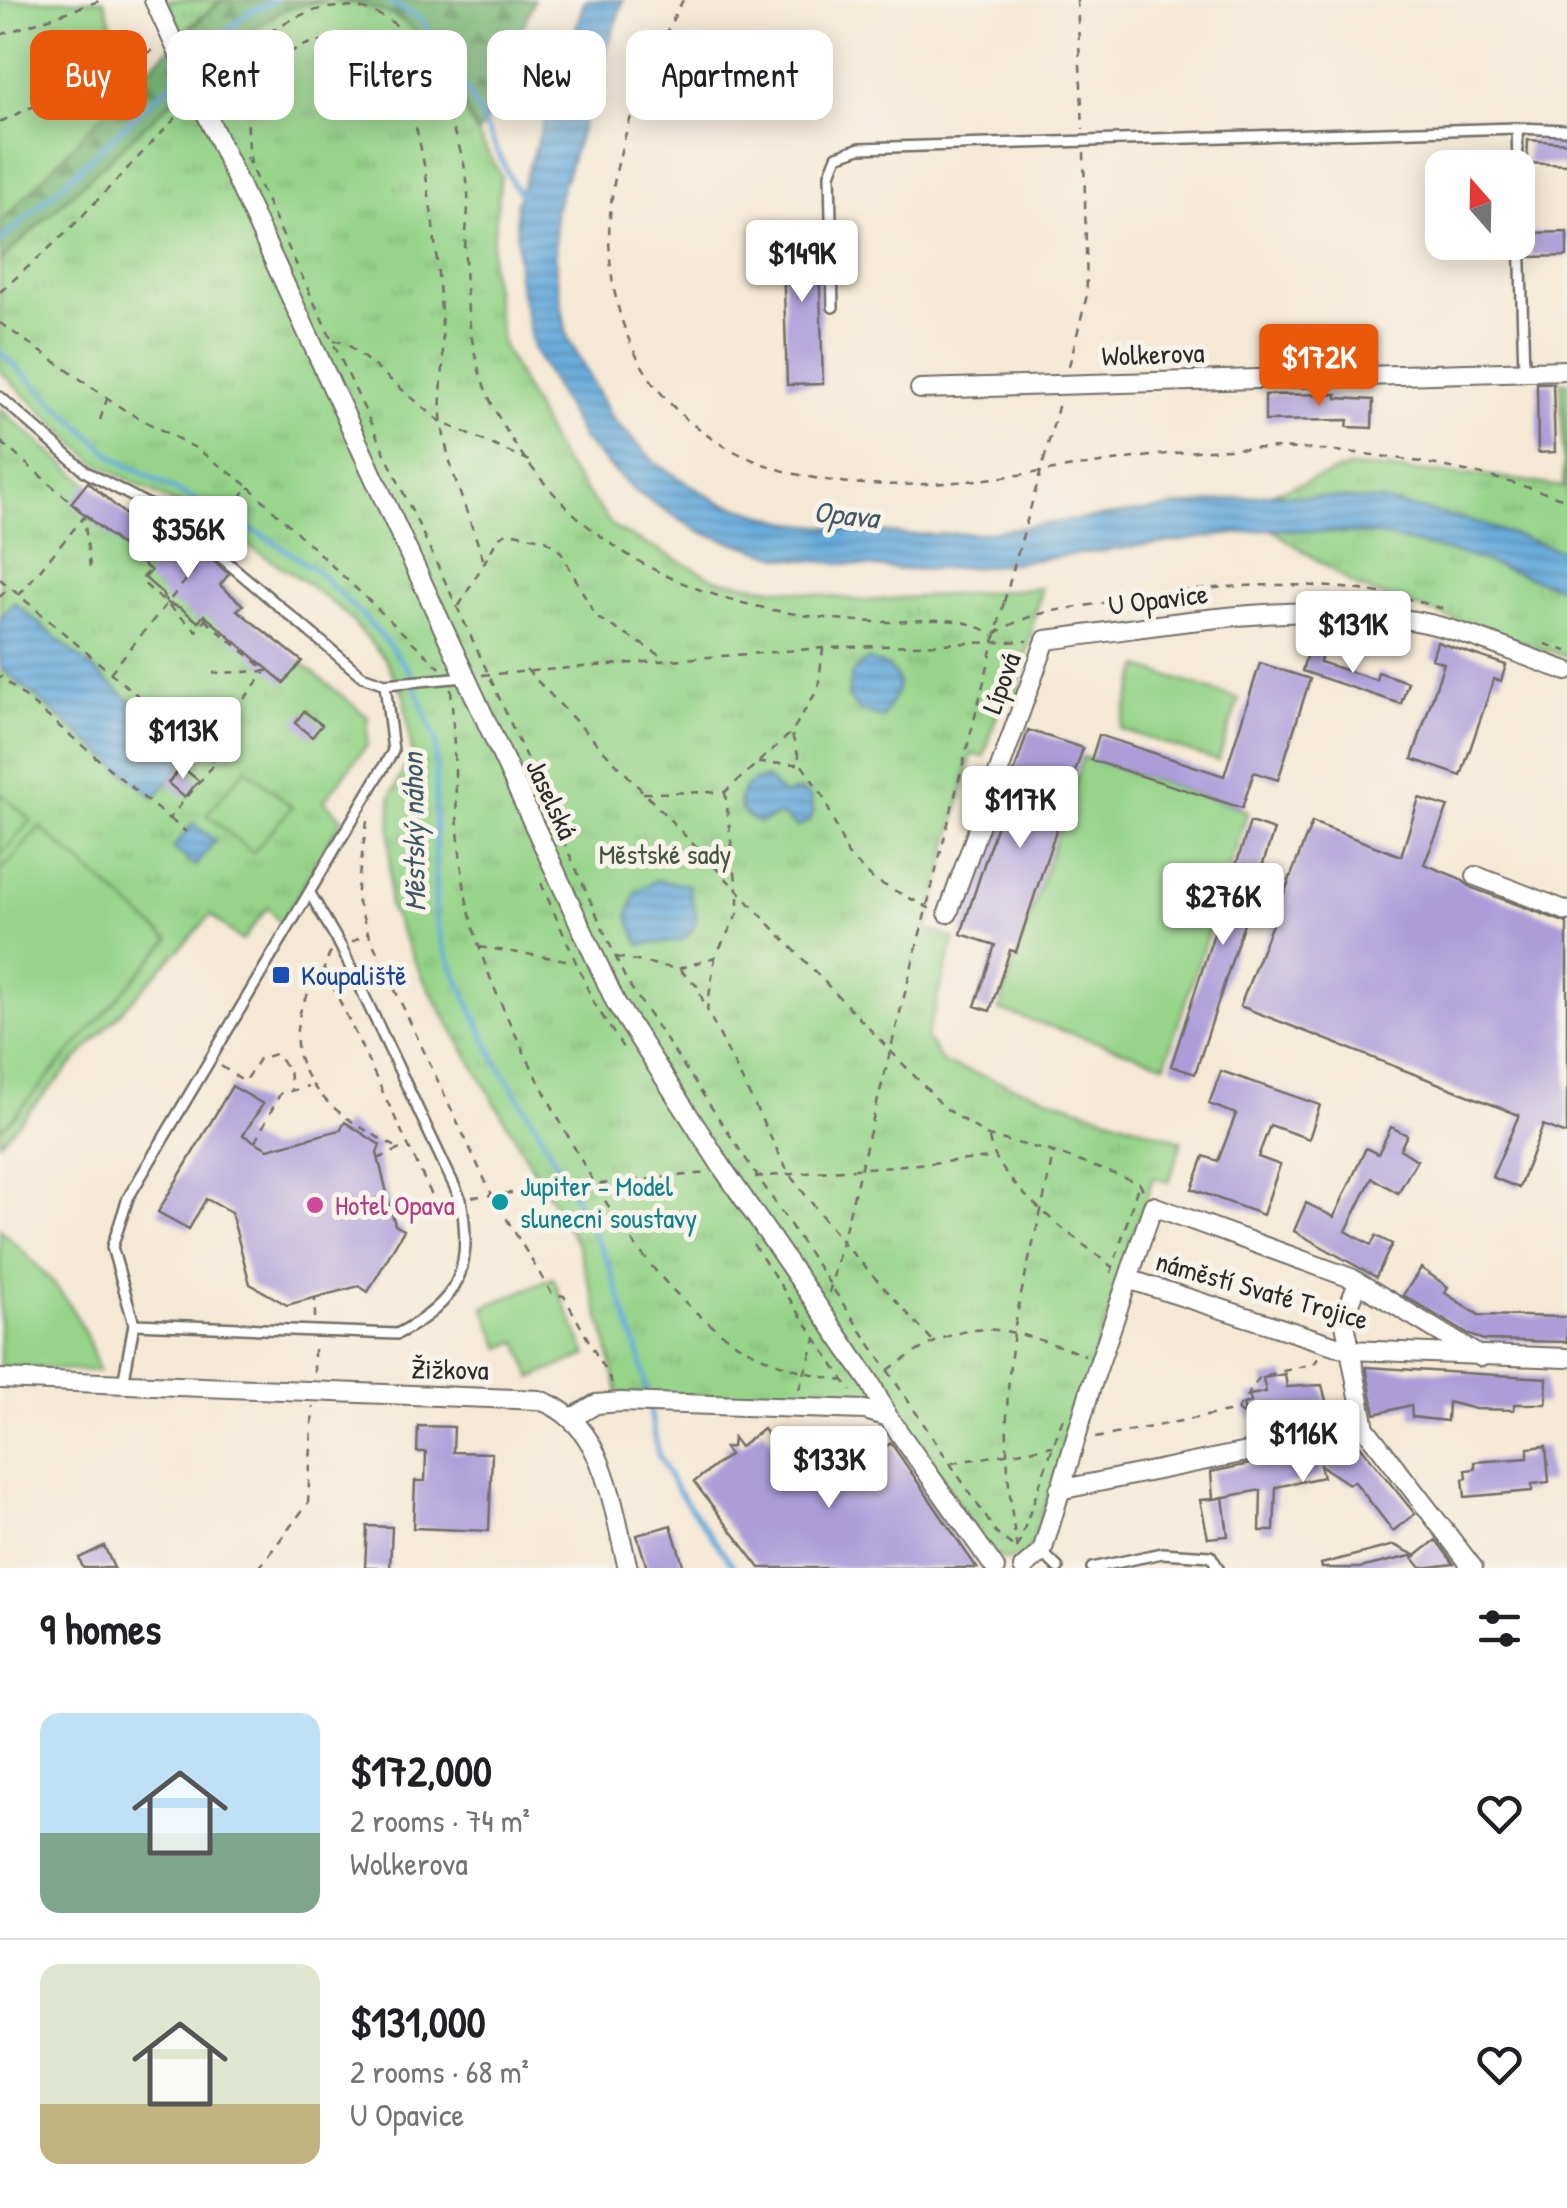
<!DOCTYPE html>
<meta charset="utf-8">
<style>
:root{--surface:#fff;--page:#f2f2f2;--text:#202124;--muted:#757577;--line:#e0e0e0;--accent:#ea580c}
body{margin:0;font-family:"Patrick Hand",sans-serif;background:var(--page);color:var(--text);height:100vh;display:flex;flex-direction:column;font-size:38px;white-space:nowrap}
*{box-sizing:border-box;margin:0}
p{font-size:32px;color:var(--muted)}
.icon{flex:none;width:55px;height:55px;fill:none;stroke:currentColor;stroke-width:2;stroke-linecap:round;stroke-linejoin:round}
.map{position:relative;height:1568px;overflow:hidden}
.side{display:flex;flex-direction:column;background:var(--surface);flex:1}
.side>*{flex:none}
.guide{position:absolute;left:30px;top:30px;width:1000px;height:90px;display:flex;gap:20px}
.needle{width:65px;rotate:340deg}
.tools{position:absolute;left:1425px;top:150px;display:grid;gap:20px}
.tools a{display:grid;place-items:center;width:110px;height:110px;border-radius:20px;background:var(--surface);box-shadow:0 5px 25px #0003;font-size:50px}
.price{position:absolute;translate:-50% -85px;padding:0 22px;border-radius:10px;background:#fff;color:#222;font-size:32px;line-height:65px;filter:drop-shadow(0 2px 5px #0008)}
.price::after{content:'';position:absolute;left:50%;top:60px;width:30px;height:22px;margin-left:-15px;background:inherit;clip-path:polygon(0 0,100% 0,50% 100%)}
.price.active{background:var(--accent);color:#fff}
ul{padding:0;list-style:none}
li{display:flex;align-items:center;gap:30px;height:250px;padding:0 40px}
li+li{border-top:2px solid var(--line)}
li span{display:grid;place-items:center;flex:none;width:280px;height:200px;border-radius:20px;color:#555}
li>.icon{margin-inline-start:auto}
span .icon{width:120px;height:120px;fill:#fffc;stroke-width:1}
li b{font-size:42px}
h2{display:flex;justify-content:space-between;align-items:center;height:120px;padding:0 40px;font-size:42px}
.chip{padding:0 35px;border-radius:20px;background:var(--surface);box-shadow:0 5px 25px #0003;font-size:35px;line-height:90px}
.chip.active{background:var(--accent);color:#fff}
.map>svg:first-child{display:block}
</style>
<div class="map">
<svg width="1567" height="1568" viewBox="0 0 1567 1568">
<defs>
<pattern id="grass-tufts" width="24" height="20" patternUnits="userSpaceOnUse" patternTransform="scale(2.5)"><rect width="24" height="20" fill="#95d489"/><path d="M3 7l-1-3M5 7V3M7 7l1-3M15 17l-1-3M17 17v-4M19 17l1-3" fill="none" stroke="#81b676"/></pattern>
<pattern id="forest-firs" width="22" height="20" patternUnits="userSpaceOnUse" patternTransform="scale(2.5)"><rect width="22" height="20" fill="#78b675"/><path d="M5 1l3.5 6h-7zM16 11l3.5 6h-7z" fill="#639460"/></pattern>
<pattern id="water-rules" width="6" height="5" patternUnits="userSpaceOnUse" patternTransform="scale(2.5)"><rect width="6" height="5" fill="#66aadb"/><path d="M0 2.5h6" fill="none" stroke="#548bb2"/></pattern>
</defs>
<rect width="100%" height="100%" fill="#f7f3e8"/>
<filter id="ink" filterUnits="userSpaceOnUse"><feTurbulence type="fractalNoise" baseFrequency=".01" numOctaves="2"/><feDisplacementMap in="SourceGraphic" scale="20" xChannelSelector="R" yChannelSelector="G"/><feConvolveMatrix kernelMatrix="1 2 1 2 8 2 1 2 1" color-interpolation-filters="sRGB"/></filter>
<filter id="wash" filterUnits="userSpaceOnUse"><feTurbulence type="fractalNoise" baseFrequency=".0048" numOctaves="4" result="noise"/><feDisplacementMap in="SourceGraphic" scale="40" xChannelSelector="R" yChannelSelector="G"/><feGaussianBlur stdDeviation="2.25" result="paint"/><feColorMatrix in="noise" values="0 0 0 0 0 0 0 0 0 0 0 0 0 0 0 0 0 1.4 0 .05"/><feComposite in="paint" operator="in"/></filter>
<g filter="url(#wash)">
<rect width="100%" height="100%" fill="#f5e9d5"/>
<!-- grass -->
<path fill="url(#grass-tufts)" stroke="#60805a" stroke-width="2.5" d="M167,0H222L182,32Z
M327,0L376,5L418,29L501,176L490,264L502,344L560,458L614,528L718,580L863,601L1041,588L1016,700L1002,698L984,757L972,754L928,929L955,939L926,1038L943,1063L1182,1141L1169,1182L1153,1178L1032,1546L1023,1557L1004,1560L988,1548L892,1402L618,1393L604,1330L577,1244L422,977L389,906L391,796L412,754L404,695L385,659L345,613L305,582L229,533L94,461L0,371V261L238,39L283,10Z
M1561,382H1567V553L1473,521L1383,501L1270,494L1350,467L1491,476L1564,487Z
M0,409L150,537L156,531L178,550L187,539L229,574L220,585L243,605L238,611L368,717L367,745L324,801L342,818L281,924L268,907L242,941L211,915L0,1142Z
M1271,529L1378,535L1464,555L1567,590V657L1359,588Z"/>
<!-- forest -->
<path fill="url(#forest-firs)" stroke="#527050" stroke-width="2.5" d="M222,0H327L283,10L238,39L0,261V223L130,85Z
M333,0H534L519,37L501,105L495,107L478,133C436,56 429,11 333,0Z"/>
<!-- garden -->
<path fill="#95d489" stroke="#60805a" stroke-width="2.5" d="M0,0H104L130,85L0,223Z
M1140,667L1239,699L1218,761L1120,729Z
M1083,757L1248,811L1165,1064L999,1010Z
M246,768L292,807L252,853L207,814Z
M0,793L31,820L0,856Z
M40,827L169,940L4,1127L0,1124V873Z
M0,1229C50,1278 78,1301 99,1371L0,1367Z
M553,1278L587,1355L532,1378L518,1341L501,1348L484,1307Z"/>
<!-- water -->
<path fill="url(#water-rules)" stroke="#486a83" stroke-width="2.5" d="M585,0H623L555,210L556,272L567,336L611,417L657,464L717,501L791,523L908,535L978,533L1270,494L1383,501L1473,521L1567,553V590L1464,555L1378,535L1271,529L981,567L906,570L784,558L700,532L633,490L583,440L533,348L518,277L516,205Z
M14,602L192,753L155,798L0,667V618Z
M868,659C874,664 883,663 889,668C911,686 887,703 883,718L859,711L848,696L852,673Z
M766,778L784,795L799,790L810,796L814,811L810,821L797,827L780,815L760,823C729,814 735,781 766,778Z
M193,823L215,841L195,866L173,848Z
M656,880L689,885C688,896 696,904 696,916C693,952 660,939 640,945L628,917L635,893Z"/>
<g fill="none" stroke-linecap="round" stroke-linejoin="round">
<!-- stream -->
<path stroke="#66aadb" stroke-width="5" d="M386,0L422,20L475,105L514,186L525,198
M189,67L247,13L277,0
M0,242L181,74
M0,352L116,459L271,540L317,571L380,634L410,672L436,742L435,915L443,946L495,1059L538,1128L608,1262L641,1360L658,1454L673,1484L735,1568"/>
</g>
<g id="blocks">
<!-- building -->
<path fill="#ac9dd9" d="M1528,140L1567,143V165L1527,163Z
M818,225L823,384L787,385L782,226Z
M1567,232V256L1530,257V233Z
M1537,383H1553L1555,452L1538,453Z
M1337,394V398L1373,400L1372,428L1347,427L1348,420L1265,421V395Z
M88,482L151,537L156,531L178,550L187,539L229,574L220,585L243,605L237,610L302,661L284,683L204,615L198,622L181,608L167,603L162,593L145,578L151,571L71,503Z
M1311,640H1326L1320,662L1376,680L1378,672L1408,682L1401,704L1302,671Z
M1437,642L1506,665L1501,681L1494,679L1461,776L1412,759L1444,663L1432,659Z
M1260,663L1310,679L1278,780L1254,772L1242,808L1091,760L1099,735L1224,776Z
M304,711L322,725L312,737L295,723Z
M1028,730L1083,748L1016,952L1010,950L990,1011L975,1006L995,945L961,934Z
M182,767L199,781L184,797L168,783Z
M1419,798L1448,807L1424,864L1459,878L1472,888L1567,923V1134L1543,1125L1519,1188L1492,1177L1519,1115L1240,1006L1312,822L1401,856Z
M1250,822L1274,830L1195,1074L1171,1066Z
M1221,1071L1320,1105L1309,1139L1270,1125L1258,1157L1280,1165L1263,1215L1192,1189L1204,1156L1218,1161L1236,1114L1209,1104Z
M232,1086L263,1104L243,1135L268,1149L340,1130L345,1122L380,1145L377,1153L395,1225L404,1230L368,1292L359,1286L287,1305L250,1284L231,1212L206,1199L189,1229L158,1212Z
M1391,1127L1407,1135L1400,1149L1417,1160L1398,1193L1372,1178L1346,1231L1371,1245L1376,1236L1392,1244L1376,1277L1294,1231L1306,1203L1334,1217L1366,1148L1378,1154Z
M1421,1268L1448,1287L1445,1293L1479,1315L1567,1317V1342L1484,1340L1469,1335L1403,1295Z
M1366,1367L1547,1378L1546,1404H1514V1410L1475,1409L1448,1402L1447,1421L1412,1417L1411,1405L1375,1414Z
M1285,1374L1287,1387L1322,1385L1326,1401L1292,1412L1295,1425L1273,1430L1270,1416L1256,1419L1245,1414L1243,1404L1251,1402L1249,1395L1266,1392L1263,1378Z
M418,1426L454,1427L453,1452L492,1453L489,1531L413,1528L415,1481H425L426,1452H417Z
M763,1429L791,1466L800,1458L817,1480L860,1447L869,1459L891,1443L977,1568H760L694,1482L729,1455L724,1448L732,1447L733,1438L740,1447Z
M1357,1442L1415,1514L1393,1531L1354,1481L1349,1484L1320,1465L1323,1477L1276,1487L1274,1531H1260L1261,1490L1214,1499L1223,1497L1228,1536L1208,1538L1200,1500L1213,1499L1211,1472Z
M1546,1446L1549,1482L1532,1484V1491L1465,1497L1463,1479L1467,1478L1466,1470L1475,1469V1462L1528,1458V1448Z
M671,1525L684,1568H647L637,1535Z
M367,1526L392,1527L390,1568H365Z
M1436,1540L1454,1564L1421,1568L1413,1558Z
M1394,1545L1415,1555L1360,1568H1322L1321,1564Z
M104,1546L114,1568H83L79,1558Z"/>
</g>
</g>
<g filter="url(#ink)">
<use href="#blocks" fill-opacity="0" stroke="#726e66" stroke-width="2.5"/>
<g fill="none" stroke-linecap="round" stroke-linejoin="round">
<!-- service casing -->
<g stroke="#726e66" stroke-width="14">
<path id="service" d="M1517,128L1524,371
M833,307L830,174L837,156L860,148L1517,128L1567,130
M0,397L86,472L177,520L362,676L385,684
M134,1324L397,1334C460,1302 473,1268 461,1200L341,947L311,895
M123,1384L134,1324L112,1247L128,1198L393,751L385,684L466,677
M1042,1552L1058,1568
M1092,1568L1162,1553L1211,1556L1218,1568"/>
</g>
<!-- minor casing -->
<g stroke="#726e66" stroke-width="22">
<path id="minor" d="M154,0L616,1003L724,1170L870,1382L888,1417L995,1568
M920,389L1567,370
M1476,876L1567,911
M948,913L1046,640C1170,625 1296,598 1421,622C1470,632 1520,655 1567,671
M1128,1279L1349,1350L1567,1358
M1358,1283L1344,1318L1365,1428L1473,1568
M0,1379L539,1400C606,1422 612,1508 628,1568
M574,1417L596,1404L621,1402L865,1410L888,1417
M1059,1490L1365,1428
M1023,1568L1042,1552L1091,1387L1153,1206L1351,1278L1481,1357"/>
</g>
<!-- path -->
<path stroke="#726e66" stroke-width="2.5" stroke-dasharray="8 8" stroke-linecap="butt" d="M683,0C642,75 603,171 610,258C621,402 728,477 865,484C982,490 1095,458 1210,450C1329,442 1455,461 1567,500
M1077,0L1083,129
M0,35L102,0
M209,84C252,45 294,0 357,8C372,10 393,20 403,32C414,46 421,63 429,78C447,113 466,153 468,192C469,212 465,233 465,253C465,286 468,326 476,358C490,425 551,501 606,540C684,597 782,618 877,622C917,623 960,611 993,635
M214,89L258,74
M0,122L157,48
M246,157L488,673L626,980L998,1535L1017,1549L1063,1418
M251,164C247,136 244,99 260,74C265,67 277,61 285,56C330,22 388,49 407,98C430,159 441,288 443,355C444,377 438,401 442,423C448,470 470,517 484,562
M0,292L67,232L186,107
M0,323L126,411L197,449L247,485
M334,341L345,342L441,422L529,461
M1069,366L1087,295L1084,152
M100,420L107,399
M1,442L149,569
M1044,460L1059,403
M215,539L248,486L440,668
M147,572L141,581L197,631L206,618
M0,579L216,762L169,819L0,676
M19,595L84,517L90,567
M0,597L8,588
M459,606L499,537L509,532L546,540L561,552L596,617L665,658
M205,620L267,671L213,673
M995,634C1027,612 1060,610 1097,604C1209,584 1333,572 1443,609
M1545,644L1567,651
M526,669L945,1108L988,1136L1053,1152L1139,1183L1145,1193
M110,673L204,558
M482,675L823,648L1028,641
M451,689C456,758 454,833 467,902C481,969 513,1031 544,1091C591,1180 639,1273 723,1334C758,1360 800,1372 842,1381
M792,735L801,764L822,794L848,855L874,880L933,910
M204,749L265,673
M758,763L800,764
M725,792L737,889
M643,793L725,792L791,733L818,689L823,649
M170,819L186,832
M367,821L356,897L368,933L491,1193L552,1294L564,1296L612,1383
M541,883L594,1003L627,1054
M352,942L367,934
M479,947L573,961
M331,952C327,958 326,965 322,973C316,984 306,994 302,1006C277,1082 345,1121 402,1150
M616,957L678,969L715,957L738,913V897
M715,957L707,1010L789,1174L844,1244L932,1340
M325,970L435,1202
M680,970L697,986L706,1008
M221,1066L244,1082L259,1059L275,1054L289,1069L291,1089
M989,1138C997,1185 1074,1236 1112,1267
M255,1142L280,1094L308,1086
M378,1159L407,1146
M755,1177L992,1158
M472,1197L707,1173
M392,1214L450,1202
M753,1244L851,1391
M1111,1273L1139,1183
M829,1293L1004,602
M315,1318V1298
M888,1370C971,1313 994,1324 1085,1355
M314,1373V1346
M799,1389L816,1339
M1237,1410L1266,1431
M1095,1438L1237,1410L1260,1377L1315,1363L1318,1358
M952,1463L1053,1446
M1017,1549C1005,1476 1003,1407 1014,1333C1023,1273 1043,1214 1053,1152
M259,1568L308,1503L313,1406"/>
<!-- service -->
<use href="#service" stroke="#fff" stroke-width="9"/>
<!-- minor -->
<use href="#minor" stroke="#fff" stroke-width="18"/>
<!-- path-bridge -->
<path stroke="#726e66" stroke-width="2.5" stroke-dasharray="8 8" stroke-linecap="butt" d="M1004,602L1044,460"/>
</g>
</g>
<!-- markers -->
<rect fill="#1a4fb4" stroke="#f7f3e8" stroke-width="4" x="271" y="965" width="20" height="20" rx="5"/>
<circle fill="#0f9aa8" stroke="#f7f3e8" stroke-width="4" cx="500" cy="1202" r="10"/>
<circle fill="#d1479c" stroke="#f7f3e8" stroke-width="4" cx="315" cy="1205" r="10"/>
<g text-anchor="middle" stroke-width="10" stroke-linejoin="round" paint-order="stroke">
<!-- street labels -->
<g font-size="28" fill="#2b2b2b" stroke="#f7f3e8">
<text transform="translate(1153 354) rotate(-2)" y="10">Wolkerova</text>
<text transform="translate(1158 599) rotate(-7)" y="10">U Opavice</text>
<text transform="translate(1001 683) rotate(-70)" y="10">Lípová</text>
<text transform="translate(552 799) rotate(65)" y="10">Jaselská</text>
<text transform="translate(1262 1290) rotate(16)" y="10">náměstí Svaté Trojice</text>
<text transform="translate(450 1369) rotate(1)" y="10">Žižkova</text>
</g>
<!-- park labels -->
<g font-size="28" fill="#465542" stroke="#f7f3e8">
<text x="665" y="864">Městské sady</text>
</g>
<!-- transit labels -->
<g font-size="28" fill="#164399" stroke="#f7f3e8" text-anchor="start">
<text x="301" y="985">Koupaliště</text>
</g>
<!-- culture labels -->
<g font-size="28" fill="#0d838f" stroke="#f7f3e8" text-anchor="start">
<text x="520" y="1196">Jupiter - Model<tspan x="520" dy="32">slunecni soustavy</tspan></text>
</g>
<!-- hotel labels -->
<g font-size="28" fill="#b23c85" stroke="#f7f3e8" text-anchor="start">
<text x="335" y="1215">Hotel Opava</text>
</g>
<!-- water labels -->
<g font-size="30" font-style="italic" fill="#405769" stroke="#f7f3e8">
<text transform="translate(846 515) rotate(6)" y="10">Opava</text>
<text transform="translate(414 832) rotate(-91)" y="10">Městský náhon</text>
</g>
</g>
</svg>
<div class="tools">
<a><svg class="needle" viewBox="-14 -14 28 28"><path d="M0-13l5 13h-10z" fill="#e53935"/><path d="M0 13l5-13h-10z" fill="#757577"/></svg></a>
</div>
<b class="price" style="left:802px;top:305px">$149K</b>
<b class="price active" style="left:1319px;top:409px">$172K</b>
<b class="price" style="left:188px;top:581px">$356K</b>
<b class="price" style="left:1353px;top:676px">$131K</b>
<b class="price" style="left:183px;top:782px">$113K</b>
<b class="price" style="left:1020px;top:851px">$117K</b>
<b class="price" style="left:1223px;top:948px">$276K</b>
<b class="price" style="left:1303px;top:1485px">$116K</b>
<b class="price" style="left:829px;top:1511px">$133K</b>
<div class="guide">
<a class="chip active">Buy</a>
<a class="chip">Rent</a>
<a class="chip">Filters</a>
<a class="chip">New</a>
<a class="chip">Apartment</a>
</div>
</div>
<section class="side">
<h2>9 homes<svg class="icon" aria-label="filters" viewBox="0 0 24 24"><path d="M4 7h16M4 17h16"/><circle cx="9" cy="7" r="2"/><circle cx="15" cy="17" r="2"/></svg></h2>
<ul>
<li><span style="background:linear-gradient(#bfe0f5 60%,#7fa58c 0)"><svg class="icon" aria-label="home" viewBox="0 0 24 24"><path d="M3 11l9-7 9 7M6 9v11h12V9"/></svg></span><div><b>$172,000</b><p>2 rooms · 74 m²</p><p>Wolkerova</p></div><svg class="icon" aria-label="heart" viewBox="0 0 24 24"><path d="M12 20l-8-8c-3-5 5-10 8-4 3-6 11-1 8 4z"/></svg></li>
<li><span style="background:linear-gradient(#dfe7d0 70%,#c2b280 0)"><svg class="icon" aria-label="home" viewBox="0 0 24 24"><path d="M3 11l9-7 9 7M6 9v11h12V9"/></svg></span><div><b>$131,000</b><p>2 rooms · 68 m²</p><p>U Opavice</p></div><svg class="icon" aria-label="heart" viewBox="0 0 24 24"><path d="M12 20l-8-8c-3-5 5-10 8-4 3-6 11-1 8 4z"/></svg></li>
</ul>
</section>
